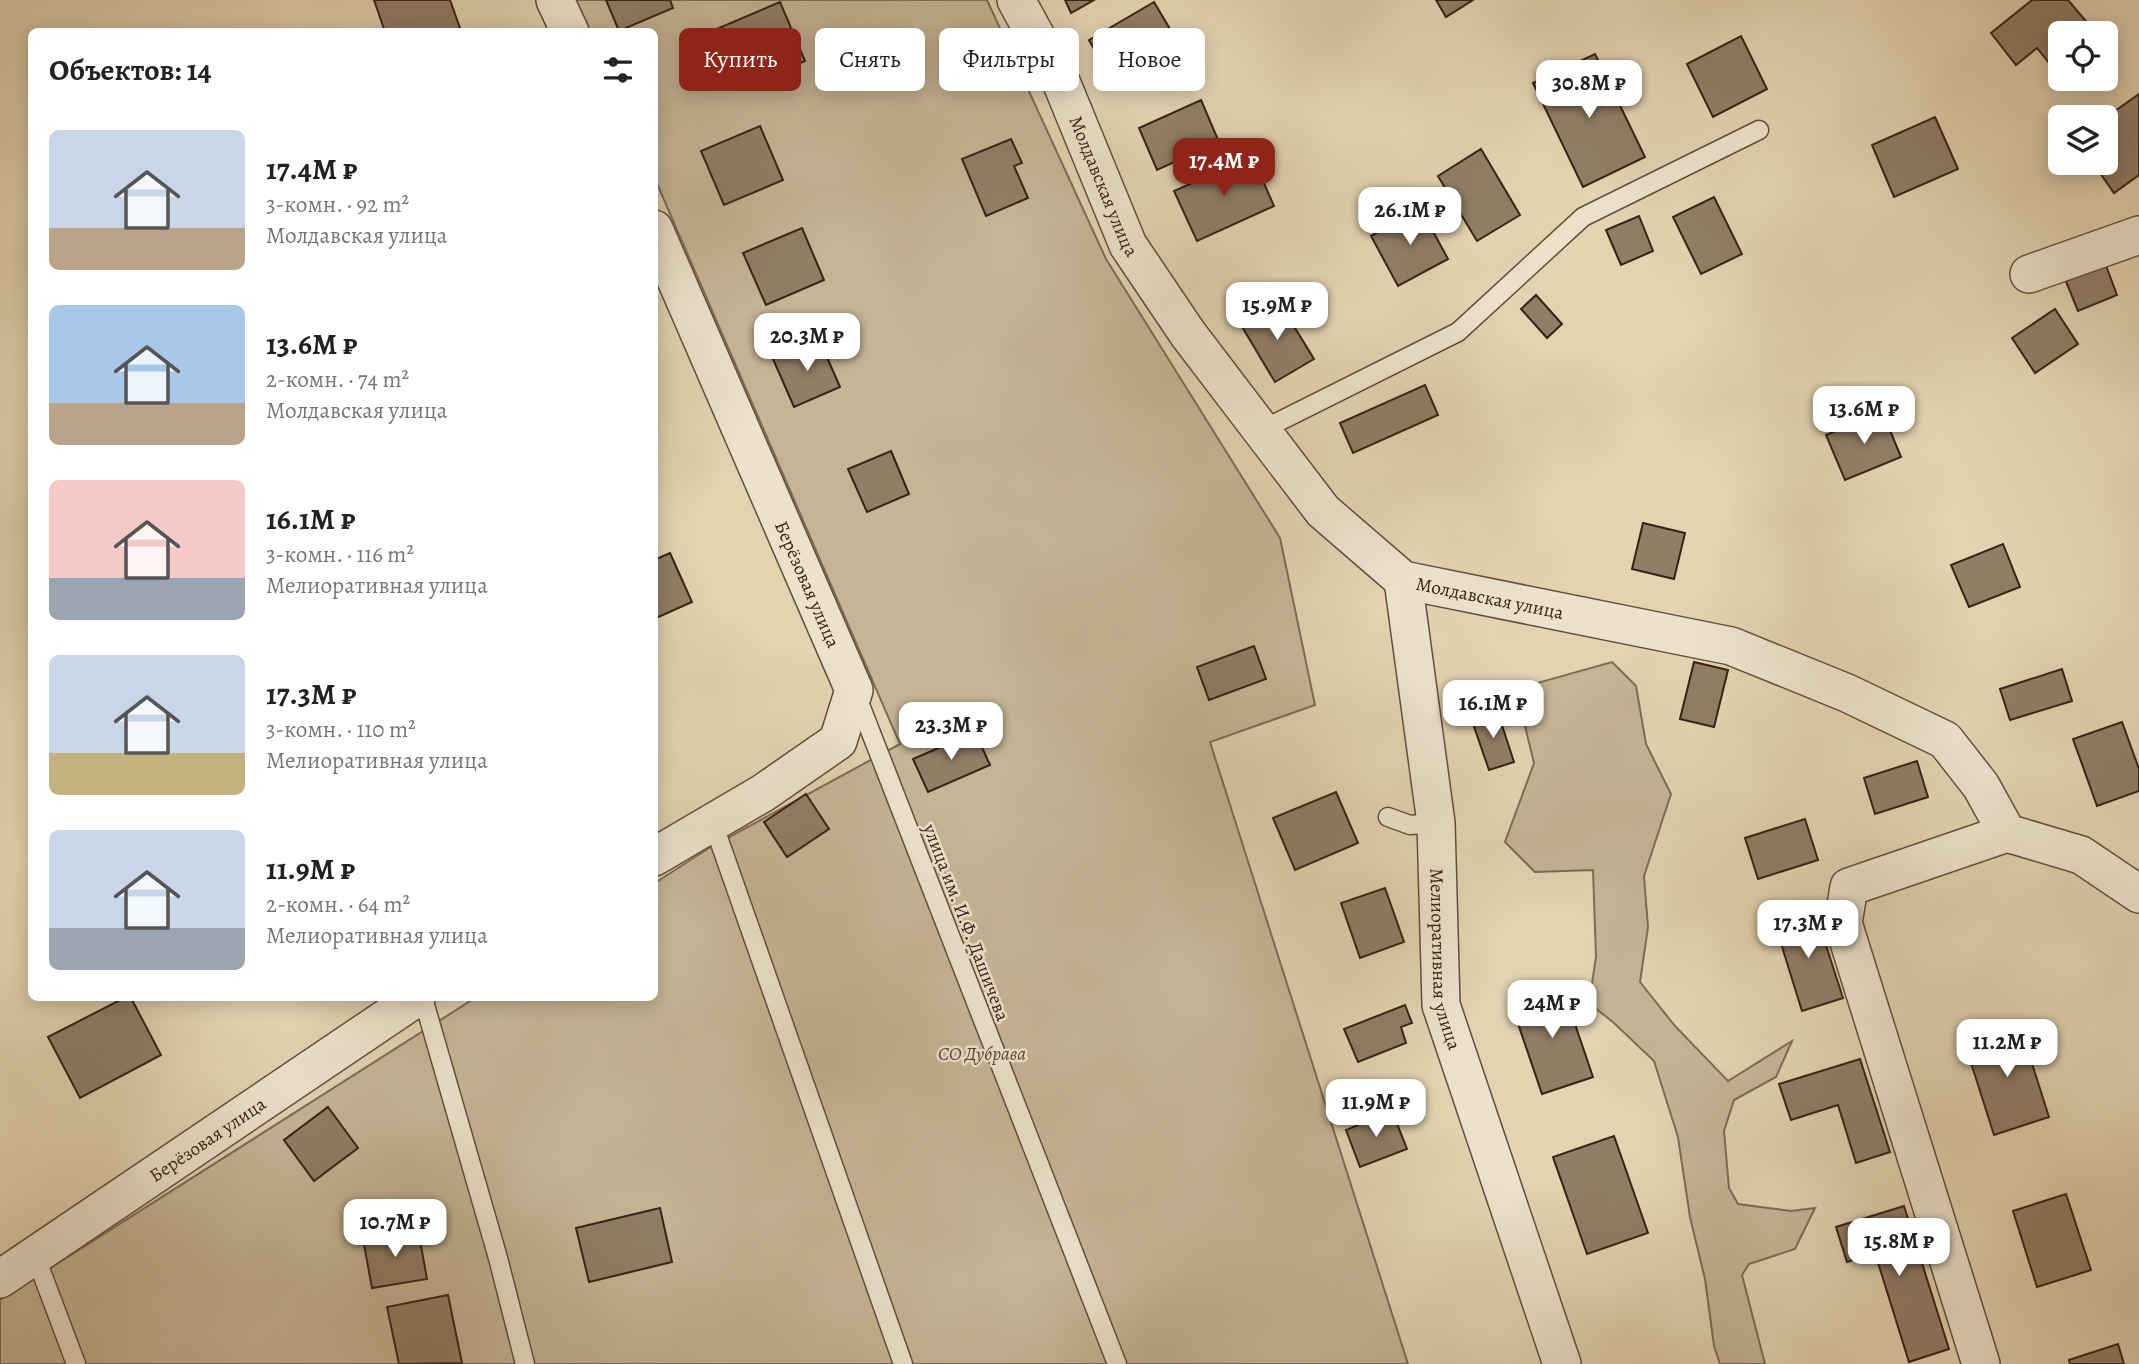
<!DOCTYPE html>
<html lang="ru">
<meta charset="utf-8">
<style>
:root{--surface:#fff;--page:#f2f2f2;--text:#222;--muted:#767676;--accent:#8f2418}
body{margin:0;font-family:Alegreya,serif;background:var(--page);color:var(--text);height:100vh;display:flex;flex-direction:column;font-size:26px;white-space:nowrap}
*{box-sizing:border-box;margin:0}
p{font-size:23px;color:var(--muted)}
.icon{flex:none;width:38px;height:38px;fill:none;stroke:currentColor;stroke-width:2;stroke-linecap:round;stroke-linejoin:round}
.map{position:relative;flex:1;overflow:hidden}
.side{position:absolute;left:28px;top:28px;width:630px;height:973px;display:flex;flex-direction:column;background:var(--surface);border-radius:10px;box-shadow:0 4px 18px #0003}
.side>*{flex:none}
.hud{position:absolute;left:679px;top:28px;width:665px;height:63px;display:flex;gap:14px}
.tools{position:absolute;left:2048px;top:21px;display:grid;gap:14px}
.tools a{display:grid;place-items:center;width:70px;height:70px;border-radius:10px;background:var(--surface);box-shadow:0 4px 18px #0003;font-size:35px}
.price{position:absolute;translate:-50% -60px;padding:0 16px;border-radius:14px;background:#fff;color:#222;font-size:23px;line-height:46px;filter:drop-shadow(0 2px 4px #0008)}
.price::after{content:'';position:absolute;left:50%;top:42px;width:21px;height:16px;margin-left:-10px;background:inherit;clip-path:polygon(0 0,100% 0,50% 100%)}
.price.on{background:var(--accent);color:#fff}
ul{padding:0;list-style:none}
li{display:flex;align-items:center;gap:21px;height:175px;padding:0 21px}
li span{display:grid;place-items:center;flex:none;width:196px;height:140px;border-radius:10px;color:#555}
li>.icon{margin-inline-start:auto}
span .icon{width:84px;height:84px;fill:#fffc;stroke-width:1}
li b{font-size:30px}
h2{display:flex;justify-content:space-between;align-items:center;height:84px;padding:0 21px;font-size:30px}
.tag{padding:0 24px;border-radius:10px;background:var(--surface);box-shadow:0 4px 18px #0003;font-size:24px;line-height:63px}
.tag.on{background:var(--accent);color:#fff}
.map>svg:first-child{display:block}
</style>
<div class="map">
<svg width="2139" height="1364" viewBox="0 0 2139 1364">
<rect width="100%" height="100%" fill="#e2d3b1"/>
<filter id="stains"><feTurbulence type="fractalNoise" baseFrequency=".00286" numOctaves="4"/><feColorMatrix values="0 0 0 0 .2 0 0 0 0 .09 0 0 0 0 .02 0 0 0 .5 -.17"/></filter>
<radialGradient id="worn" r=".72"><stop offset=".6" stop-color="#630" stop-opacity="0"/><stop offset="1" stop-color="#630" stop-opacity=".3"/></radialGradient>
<!-- green -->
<path fill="#c5b596" stroke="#7e6c56" stroke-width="2" d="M576,0H987L1106,259L1280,538L1315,705L1210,742L1408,1364H0V1300L475,998H654L655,883L709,848L900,744L655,179L654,32L590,31Z
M1612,662L1636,686L1646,744L1671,794L1644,876L1648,927L1640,982L1675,1026L1728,1081L1792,1041L1776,1077L1734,1100L1724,1131L1729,1188L1738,1204L1791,1211L1815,1208L1795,1249L1749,1264L1742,1275L1765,1364H1720L1714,1346L1705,1279L1690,1217L1678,1137L1654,1061L1614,1023L1589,1003L1596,957L1593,870L1535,872L1505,842L1534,763L1516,689Z"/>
<!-- building -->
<path fill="#907e66" stroke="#372215" stroke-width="2" d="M374,0H450L460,28L450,32H385Z
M606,0H670L673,8L619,31Z
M1065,0H1094L1071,13Z
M1436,0H1473L1446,17Z
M2032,0H2068L2096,33H2060V63L2053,68L2037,48L2016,65L1991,33Z
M780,2L805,61L737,90L712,31Z
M1154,2L1180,46L1114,84L1089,40Z
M1741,36L1767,89L1713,117L1687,64Z
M1595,54L1645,157L1583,187L1533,83Z
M2139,94V175L2114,193L2093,163H2105V118Z
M1201,100L1219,142L1157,170L1139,128Z
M1935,117L1958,169L1894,197L1872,145Z
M760,126L783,180L724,205L701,151Z
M1011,139L1022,163L1014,166L1028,198L986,216L962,159Z
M1481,149L1520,215L1477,241L1438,176Z
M1252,156L1274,206L1197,241L1174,191Z
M1714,197L1742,254L1701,274L1673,217Z
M1421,209L1448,259L1398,286L1371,236Z
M1639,216L1653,251L1621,265L1606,230Z
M802,228L824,280L766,305L743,253Z
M2105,263L2117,295L2078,311L2065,279Z
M1536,295L1562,324L1547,338L1521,309Z
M1279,302L1314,359L1275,382L1241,325Z
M2055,309L2078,344L2035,373L2012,338Z
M819,339L840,387L794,407L773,359Z
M1425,385L1438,415L1353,453L1340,423Z
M1882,411L1901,457L1845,480L1826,435Z
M891,451L909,494L867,512L848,469Z
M1643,523L1685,533L1674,579L1632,569Z
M2003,544L2020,587L1969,607L1951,565Z
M670,553L692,602L654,619V560Z
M1254,646L1266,679L1209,700L1197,667Z
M1694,662L1728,670L1714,727L1680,719Z
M2062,669L2072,701L2010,720L2000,689Z
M1497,710L1514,762L1489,770L1471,718Z
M2122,722L2139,769V791L2097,806L2073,739Z
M975,732L990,765L928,792L913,759Z
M1917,761L1928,797L1875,814L1864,778Z
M1336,792L1358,843L1295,870L1273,818Z
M806,794L829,829L787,857L764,822Z
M1805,819L1818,860L1758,879L1745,838Z
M1385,888L1404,942L1360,958L1341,903Z
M1814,908L1843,998L1802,1011L1774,921Z
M1562,986L1593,1077L1542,1094L1511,1003Z
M124,998H131L161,1055L80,1098L48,1037Z
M1405,1005L1412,1023L1401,1027L1406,1043L1358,1062L1344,1029Z
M2019,1023L2049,1117L1994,1135L1964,1041Z
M1860,1059L1890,1152L1856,1163L1838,1105L1791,1120L1779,1084Z
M328,1107L358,1148L314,1181L284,1140Z
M1392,1111L1407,1149L1360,1167L1346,1130Z
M1614,1136L1648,1233L1587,1254L1553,1157Z
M2066,1194L2091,1270L2037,1287L2013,1211Z
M1904,1206L1949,1349L1909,1362L1875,1253L1847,1262L1836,1227Z
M660,1208L672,1262L589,1282L576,1228Z
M418,1229L427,1279L372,1288L363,1239Z
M448,1295L462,1363L399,1364L387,1307Z
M2118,1344L2124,1364H2070L2069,1360Z"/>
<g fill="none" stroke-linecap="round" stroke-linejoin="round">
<!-- lane casing -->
<g stroke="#624e3c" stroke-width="21">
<path id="lane" d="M1260,431L1458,332L1583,217L1759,130
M857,697L1117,1364
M1388,817L1410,825L1436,823
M713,823L903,1364
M423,998L498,1258L525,1364
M35,1255L76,1364"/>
</g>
<!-- street casing -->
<g stroke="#624e3c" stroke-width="40">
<g id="street">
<path d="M555,0L570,32"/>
<path id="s1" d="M1016,0L1062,84L1128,245L1188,334L1323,511L1403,580L1731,646L1847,693L1945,740L1981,786L2007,833L2081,855L2139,894"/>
<path id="s2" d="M654,229L854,690L838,741L763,793L654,857"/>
<path d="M2029,274L2139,235"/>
<path id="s3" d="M1403,580L1436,823L1441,1005L1562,1364"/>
<path id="s4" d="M0,1279L416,998"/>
<path d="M1981,1364L1843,923L1849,887L2007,833"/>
</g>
</g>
<!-- lane -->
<use href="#lane" stroke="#ece2cc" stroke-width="18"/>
<!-- street -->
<use href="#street" stroke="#ece2cc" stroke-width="37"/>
</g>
<g text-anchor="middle" stroke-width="5" stroke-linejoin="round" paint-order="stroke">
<!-- street labels -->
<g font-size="19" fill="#372215" stroke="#ece2cc">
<text dy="7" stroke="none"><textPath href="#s1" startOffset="206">Молдавская улица</textPath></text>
<text dy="7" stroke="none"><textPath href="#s2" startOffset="387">Берёзовая улица</textPath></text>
<text dy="7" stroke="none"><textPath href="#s1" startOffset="794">Молдавская улица</textPath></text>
<text transform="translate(967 922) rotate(69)" y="7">улица им. И.Ф. Дашичева</text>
<text dy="7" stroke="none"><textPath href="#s3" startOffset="382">Мелиоративная улица</textPath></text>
<text dy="7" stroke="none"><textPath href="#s4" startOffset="250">Берёзовая улица</textPath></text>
</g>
<!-- park labels -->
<g font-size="19" font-style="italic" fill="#5a4735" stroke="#ece2cc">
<text x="982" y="1060">СО Дубрава</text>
</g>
</g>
<rect width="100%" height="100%" filter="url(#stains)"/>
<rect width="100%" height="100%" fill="url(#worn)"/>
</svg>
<div class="tools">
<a><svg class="icon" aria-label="locate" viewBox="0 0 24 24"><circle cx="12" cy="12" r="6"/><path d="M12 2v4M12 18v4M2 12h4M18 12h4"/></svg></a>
<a><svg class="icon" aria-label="layers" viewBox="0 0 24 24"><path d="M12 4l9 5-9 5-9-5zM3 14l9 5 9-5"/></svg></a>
</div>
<b class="price" style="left:1589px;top:120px">30.8M ₽</b>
<b class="price on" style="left:1224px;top:198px">17.4M ₽</b>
<b class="price" style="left:1410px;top:247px">26.1M ₽</b>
<b class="price" style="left:1277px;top:342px">15.9M ₽</b>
<b class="price" style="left:807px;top:373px">20.3M ₽</b>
<b class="price" style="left:1864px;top:446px">13.6M ₽</b>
<b class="price" style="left:1493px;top:740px">16.1M ₽</b>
<b class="price" style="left:951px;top:762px">23.3M ₽</b>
<b class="price" style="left:1808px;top:960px">17.3M ₽</b>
<b class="price" style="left:1552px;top:1040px">24M ₽</b>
<b class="price" style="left:2007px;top:1079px">11.2M ₽</b>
<b class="price" style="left:1376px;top:1139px">11.9M ₽</b>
<b class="price" style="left:395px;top:1259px">10.7M ₽</b>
<b class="price" style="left:1899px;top:1278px">15.8M ₽</b>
<div class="hud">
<a class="tag on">Купить</a>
<a class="tag">Снять</a>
<a class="tag">Фильтры</a>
<a class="tag">Новое</a>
</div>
<section class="side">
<h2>Объектов: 14<svg class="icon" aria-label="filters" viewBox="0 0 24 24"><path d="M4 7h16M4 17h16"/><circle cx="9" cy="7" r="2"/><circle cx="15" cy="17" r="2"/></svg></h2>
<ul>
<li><span style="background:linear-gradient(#c9d6e8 70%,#b9a48a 0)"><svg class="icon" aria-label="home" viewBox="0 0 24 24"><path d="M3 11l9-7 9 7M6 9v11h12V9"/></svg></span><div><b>17.4M ₽</b><p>3-комн. · 92 m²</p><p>Молдавская улица</p></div></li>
<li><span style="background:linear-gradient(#a9c7e8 70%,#b9a48a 0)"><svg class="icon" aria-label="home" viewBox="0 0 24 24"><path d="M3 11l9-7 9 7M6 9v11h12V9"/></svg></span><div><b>13.6M ₽</b><p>2-комн. · 74 m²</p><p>Молдавская улица</p></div></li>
<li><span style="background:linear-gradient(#f6c9c9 70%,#9aa5b1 0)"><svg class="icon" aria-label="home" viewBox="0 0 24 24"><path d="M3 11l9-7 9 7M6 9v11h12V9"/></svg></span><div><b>16.1M ₽</b><p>3-комн. · 116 m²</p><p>Мелиоративная улица</p></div></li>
<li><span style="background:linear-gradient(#c9d6e8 70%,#c2b280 0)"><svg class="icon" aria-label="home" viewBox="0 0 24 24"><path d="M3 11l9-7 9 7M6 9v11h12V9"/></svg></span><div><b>17.3M ₽</b><p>3-комн. · 110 m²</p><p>Мелиоративная улица</p></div></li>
<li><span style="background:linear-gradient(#c9d6e8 70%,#9aa5b1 0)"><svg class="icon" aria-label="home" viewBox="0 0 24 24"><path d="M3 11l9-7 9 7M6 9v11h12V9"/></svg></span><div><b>11.9M ₽</b><p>2-комн. · 64 m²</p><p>Мелиоративная улица</p></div></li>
</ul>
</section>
</div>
